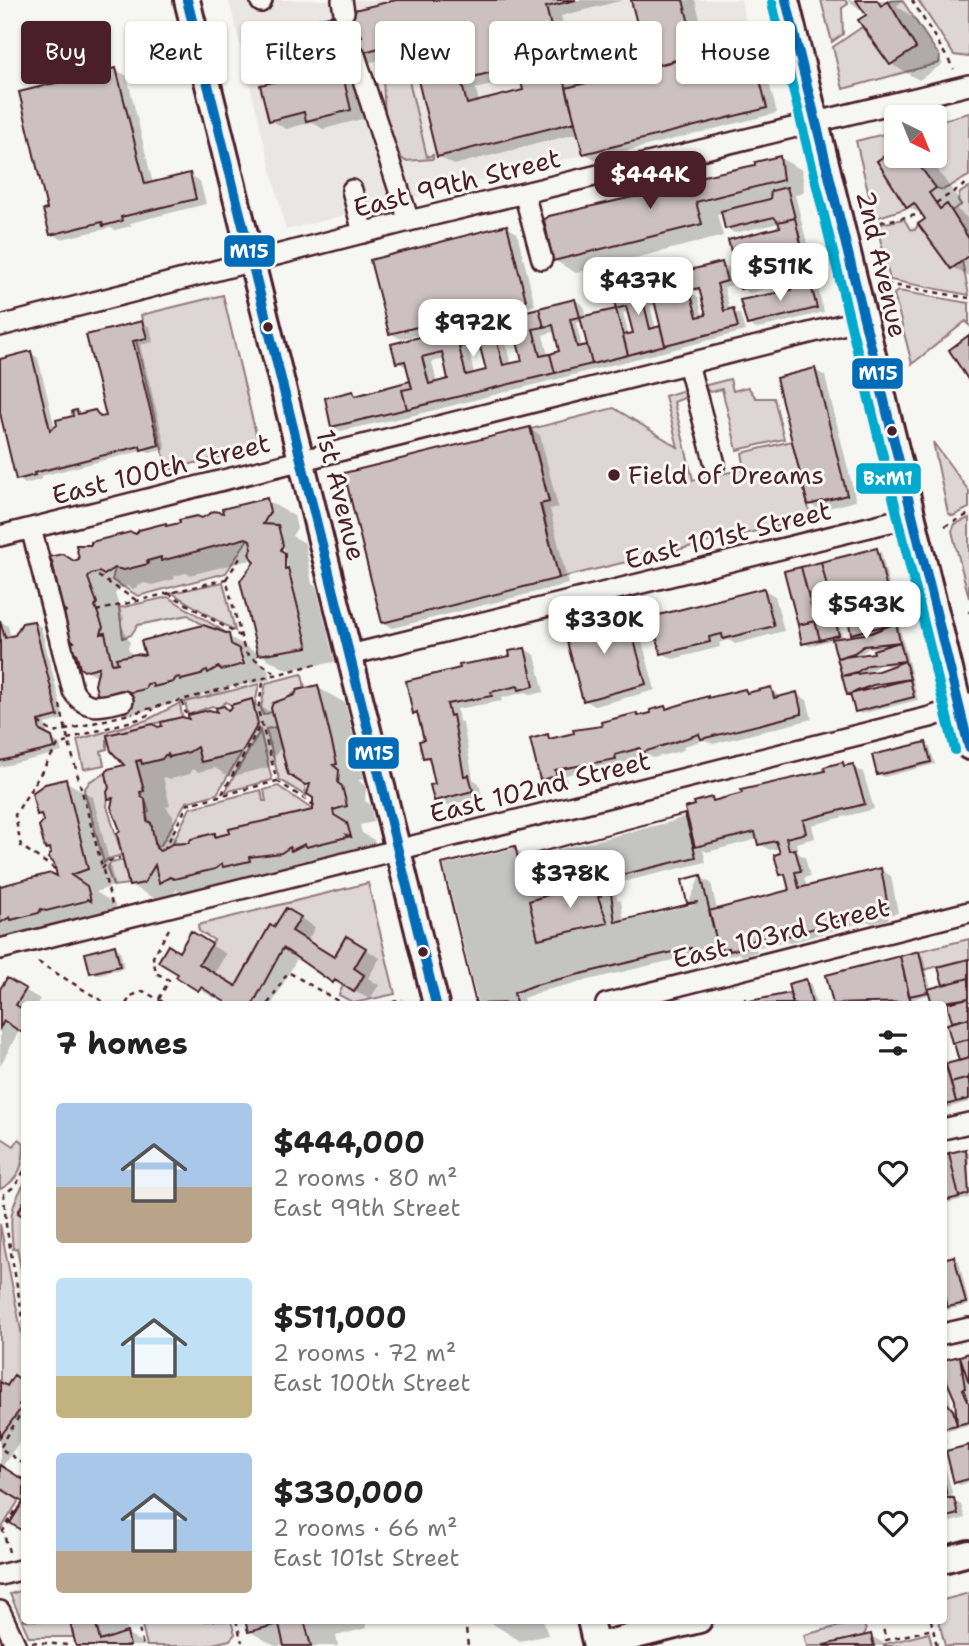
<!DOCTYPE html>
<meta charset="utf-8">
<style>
:root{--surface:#fff;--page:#f2f2f2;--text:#222;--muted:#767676;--accent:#4a1f2b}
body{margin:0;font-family:"Shantell Sans",sans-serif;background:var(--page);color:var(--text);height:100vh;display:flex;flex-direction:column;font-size:26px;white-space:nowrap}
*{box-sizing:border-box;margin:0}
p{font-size:23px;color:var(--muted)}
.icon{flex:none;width:38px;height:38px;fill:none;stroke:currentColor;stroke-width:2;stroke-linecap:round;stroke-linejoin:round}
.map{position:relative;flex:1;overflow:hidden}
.sheet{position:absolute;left:21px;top:1001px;width:926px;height:623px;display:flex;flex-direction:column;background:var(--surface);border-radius:7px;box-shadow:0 2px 5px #0004}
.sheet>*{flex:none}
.banner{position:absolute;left:21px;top:21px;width:928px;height:63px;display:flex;gap:14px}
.needle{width:46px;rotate:137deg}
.tools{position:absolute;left:884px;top:105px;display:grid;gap:14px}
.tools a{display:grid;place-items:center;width:63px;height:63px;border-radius:7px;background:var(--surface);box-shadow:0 2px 5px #0004;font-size:35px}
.price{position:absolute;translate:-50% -60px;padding:0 16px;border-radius:14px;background:#fff;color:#222;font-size:23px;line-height:46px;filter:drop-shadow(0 2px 4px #0008)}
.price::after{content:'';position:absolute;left:50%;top:42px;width:21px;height:16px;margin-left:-10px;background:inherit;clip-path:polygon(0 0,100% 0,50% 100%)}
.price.current{background:var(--accent);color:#fff}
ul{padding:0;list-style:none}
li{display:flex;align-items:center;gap:21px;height:175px;padding:0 35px}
li span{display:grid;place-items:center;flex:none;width:196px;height:140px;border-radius:7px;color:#555}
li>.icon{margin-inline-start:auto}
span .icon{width:84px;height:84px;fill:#fffc;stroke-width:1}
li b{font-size:30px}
h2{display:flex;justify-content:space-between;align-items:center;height:84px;padding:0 35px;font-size:30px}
.pill{padding:0 24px;border-radius:7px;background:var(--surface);box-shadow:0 2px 5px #0004;font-size:24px;line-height:63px}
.pill.current{background:var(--accent);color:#fff}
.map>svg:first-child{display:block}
</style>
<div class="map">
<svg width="969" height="1646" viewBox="0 0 969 1646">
<rect width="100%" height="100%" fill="#f6f6f2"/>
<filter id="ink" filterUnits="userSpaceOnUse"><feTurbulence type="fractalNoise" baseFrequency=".0143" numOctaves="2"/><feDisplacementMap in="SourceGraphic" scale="14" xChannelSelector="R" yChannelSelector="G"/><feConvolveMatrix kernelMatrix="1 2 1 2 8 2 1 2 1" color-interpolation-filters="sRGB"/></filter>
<g filter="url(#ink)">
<!-- built -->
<path fill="#e9e6e3" d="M229,0H741L767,108L286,230Z"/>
<!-- green -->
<path fill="#ddd6d5" stroke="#947a80" stroke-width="2" d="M821,0H845L848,4L842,8L843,34L832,42Z
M902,0L940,57L939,63L843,89L833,47L862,27L890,65L916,48L888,1Z
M918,0H969V57L954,55Z
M405,64L427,157L433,155V159L405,161C378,139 387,101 382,71Z
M969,113V176L943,190L936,188L912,156H934L935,122Z
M896,131V148L877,161L907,208L879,217L874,216L856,141Z
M969,187V239L951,211L961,205L958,200L960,193Z
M904,219L910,229L915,230L918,224L950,268L962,261L969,295L890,280L878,230L881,224Z
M898,291L969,303V325L966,321L912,364L894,294Z
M223,295L259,447L167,470L136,340L146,338L141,315Z
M730,379L733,391L748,387L756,398H774L784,439L737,450L722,389L710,392L703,386Z
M688,389L684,398L674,402L693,480L745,469L742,453L792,441L811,518L559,578L541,504L549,501L531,429L614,408L678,447L665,396Z
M933,442L969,491V508L953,516L948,513Z
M969,518V598L952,531L955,524Z
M246,538L248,539L226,573L138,596L112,580L115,568L148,564L147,561L161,557L162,560Z
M223,582L235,631L172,593Z
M168,597L225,632L203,625L188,615L138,625L131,635L123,638L119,608Z
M302,674L305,688C288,692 281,711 263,715L261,708L266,683Z
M259,684L254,710L252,700L231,705L226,702L218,708L212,706L188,715L185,702Z
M180,703L182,717L107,735V749L101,751L104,765L84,769L77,740L147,720Z
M276,727L288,774L305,785L306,796L279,779L266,729Z
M260,731L272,780L225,792Z
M197,747L201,762L242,752L217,794L186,802L161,845L157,847L146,813L149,812L145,799L141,796L140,792L144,790L136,761L141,760L142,764L165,755L170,757Z
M106,773L109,788L107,806L122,855L108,859L104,863L84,790L90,781Z
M278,786L313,810L229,829L230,833L215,837L214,833L191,839L189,843L172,844L190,808L261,790L263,801H266L264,790Z
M123,860L129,884L113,886L107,868L111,863Z
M368,883L395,994L354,1003L339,995L343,985L354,992L364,975L354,968L366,948L346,936L334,957L292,931L301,917L286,908L274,927L270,925L236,986L199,964L214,940L199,931L198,925Z
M969,939V959L923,970L919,951Z
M0,1137L14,1146L19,1139L24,1143C24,1162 20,1181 0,1189Z
M24,1184V1201L18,1212L24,1217V1284L17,1248L13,1249C10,1219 9,1209 24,1184Z
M0,1224L24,1345V1382L14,1375L7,1386L0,1382Z
M0,1488L19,1500L0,1531Z
M24,1590V1620L66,1621L70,1622L74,1637H29L10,1594Z
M969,1593V1646H945L939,1621L943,1620V1600Z
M141,1621H231L235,1634L230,1640L204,1646H147Z
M860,1621H863L866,1631L863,1636L825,1646H807L804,1635Z
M929,1633L932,1646H884L885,1644Z"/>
<!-- shadow -->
<path fill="#0003" fill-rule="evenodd" d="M400,0H624L561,16L579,86L652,68L649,66L633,0H695L709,54L725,50L748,34L758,40L777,113L595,159L584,153L579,133L454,165L438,156L412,51L353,67L366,118L323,129L312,122L286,129L271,120L297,78ZM522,77L525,91L479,103L476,89Z
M847,0H903L897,6L915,19L943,64L919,80L891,64L866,13Z
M116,70L127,76L153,184L190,175L200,181L206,204L130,223L131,226L115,230L110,228L61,239L51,233L50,210Z
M896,150V156H921L931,161L963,205L956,209L969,219V277L952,267L925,216L908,207L880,161Z
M780,158L802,170L804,192L795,195L824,312L756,329L748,324L792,292L794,282L749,293L742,288L789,257L788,251L742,262L734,258L782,229L780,223L734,233L727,228L723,213L717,214L723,236L576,273L554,260L683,187Z
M507,227L517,233L535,305L401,339L390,333Z
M722,264L729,268L733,285L724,287L730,311L740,314L745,331L419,414L340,431L333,426L353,393L359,397L413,384L409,369L398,362L575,300L583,305L586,317L618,310L614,291L649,282L656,286L660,300L690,292L698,297L703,317L708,316L702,293L692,289ZM657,304L663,328L656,329L650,306ZM629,311L635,334L629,336L623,313ZM583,321L589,346L582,347L576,323ZM556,331L561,353L548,356L543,335ZM519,341L524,362L511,365L506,344ZM482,350L488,371L474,374L469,353ZM445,359L450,380L437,383L432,362Z
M142,323L150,327L153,342L140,345L166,449L150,453L145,450L41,476L42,479L25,484L18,479L0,405V361L31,353L38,358L55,428L76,417L77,412L82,415L95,411L103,418L108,417L88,336Z
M815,370L825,376L856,501L820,510L809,504Z
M530,429L540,435L558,507L550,509L568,584L393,628L383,622Z
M266,500L294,516L297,528L292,536L305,543L312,584L316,586L335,662L287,670L256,652L258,661L267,666L270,680L251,684L247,682L237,688L231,686L229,690L210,695L203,693L201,697L182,702L175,699L173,704L128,715L100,699L99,677L81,667L74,563L81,561L94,546L165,525L169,527L225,515ZM277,531H281L289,577H285ZM254,559L259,654L228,636L147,657L133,656L128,648L130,643L121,623L124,619L115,594L119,589L128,586L133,589L144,583L152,585L175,579L174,576L186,573L190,575Z
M876,549L881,552L894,604L890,605L895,608L918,700L861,714L856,711L853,696L848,694L834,639L809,646L804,643ZM849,616L853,633L860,637L843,639L838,618ZM869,648H882L876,655H859ZM882,664L890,666L879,673L864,674ZM902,681L854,694L872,683Z
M764,590L775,596L784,631L735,644L729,640L719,643L720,647L673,659L662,653Z
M626,613L636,619L655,690L595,706L584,700Z
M0,621L8,626L11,638L33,622L41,627L64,719L45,724L48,737L60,744L62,752L0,767Z
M525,649L535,655L544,692L531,695L526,692L501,698L502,701L457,709L459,721L463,723L473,779L479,783L482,797L445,806L435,799L437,785L431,760L425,757L426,741L420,715L415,712Z
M317,687L345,703L364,779L358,780L366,787L365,801L370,804L374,822L360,825L362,833L374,840L377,850L188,897L176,890L171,898L159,901L131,885L122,830L114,800L110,798L128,766L158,729L220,714L224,708L234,711L252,701L275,715ZM282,745L289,773L311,786L314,811L219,838L214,835L179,845L175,838L173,816L166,807L170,806L163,777L171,779L190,774L193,769L198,772L215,768L230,777L269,767Z
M771,689L782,698L796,694L807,700L812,719L713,744L705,740L683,746L684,750L653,758L648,755L595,772L590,769L565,775L567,781L552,785L542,779L547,736L553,740L576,734L575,731L593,730L665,708L669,710L745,690L751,694Z
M926,744L930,747L935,764L884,777L879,774Z
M843,764L863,772L874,809L812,825L815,838L796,843L798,853L805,857L810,876L804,878L807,887L881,870L891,876L898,913L888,915L889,919L872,923L867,921L789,943L785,941L756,948L757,952L742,956L738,953L705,963L694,955L546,990L523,998L525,1004H478L444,865L515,848L526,858L670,822L689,815L711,799L716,802L796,777L799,779L827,772ZM758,839L760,844L770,850L780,848L781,874L788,878L791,891L717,910L711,883L700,877L689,902L694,905L624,921L621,901L617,899L614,884L706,862L703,850L707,852Z
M65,781L93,797L115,885L96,892L115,904L117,914L0,946V888L59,878L53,852L47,848L44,817L39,814Z
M287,910L315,927L307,942L334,959L347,938L380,958L368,978L379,985L370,999L334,982L298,957L272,1004H226L228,1002L216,995L214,998L199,989L179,954L192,933L226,954L214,974L237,988Z
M115,947L120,950L124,968L96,975L91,972Z
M918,953L923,956L931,989L945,986L969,961V1102L943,1109V1066L961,1062L949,1025L954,1024L950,1006L934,1004L931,994L916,998L917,1004H835L828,976Z
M8,980L40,999L37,1004H24V1032L20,1029L0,1066V991Z
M806,981L811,984L816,1004H734L792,994Z
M966,1151L969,1153V1198L943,1204V1156Z
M954,1258L959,1261L969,1305L943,1311V1260Z
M969,1355V1425L944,1431L947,1443L943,1444V1362ZM947,1379L957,1400L955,1411L951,1406Z
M15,1378L24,1383V1435L2,1467L24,1478V1502L0,1489V1383L8,1388Z
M969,1446V1482L960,1485L955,1482Z
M943,1457L954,1500L961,1505L965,1518L943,1524Z
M69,1620H125L128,1635L148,1646H78Z
M246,1620H365L367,1628L336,1636L338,1646H275L249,1631Z
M487,1620H543L548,1635L520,1641Z
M871,1636L889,1646H828Z"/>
<!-- building -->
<path fill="#ccc1c0" stroke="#4a1f2b" stroke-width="2" fill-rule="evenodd" d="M396,0H576L546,7L575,122L437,157L408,40L339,59L351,110L306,121L304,112L269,121L260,85L295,77L283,27ZM517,66L523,90L467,104L461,80Z
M631,0H683L697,55L648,67Z
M856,0H877L881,6L888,1L916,48L890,65L858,20L866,15Z
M748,32L767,108L583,154L566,88L723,49L720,39Z
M157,46L161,62L151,65L146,48Z
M116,68L145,184L190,173L196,199L121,217L122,221L103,226L102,222L50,235L43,210L47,209L19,92Z
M896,148V156H912L936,188L929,193L940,209L947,204L969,239V256L951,269L918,224L925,219L914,203L907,208L877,161Z
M780,156L783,180L696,202L702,224L553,261L544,220L549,216L681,186L680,181L755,165V162Z
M787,187L795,218L778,222L774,217L725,229L721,211L770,199L771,191Z
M795,218L802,248L786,252L785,247H781L733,259L728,240L780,227L778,222Z
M507,225L526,300L389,334L370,260Z
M802,248L809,278L792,282L791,277L740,289L735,270L784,258L786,252Z
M722,262L727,281L717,284L724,311L733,308L738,327L665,345L654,300L690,291L697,317L706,315L699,288L691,290L686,271Z
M809,278L817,308L747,325L740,300L791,290L792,282Z
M649,280L654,300L644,302L645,308L650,329L660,326L665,345L628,355L623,335L633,333L626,306L616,309L612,290Z
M575,299L580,317L570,319L577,347L587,345L592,364L555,373L550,354L559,351L553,325L544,327L539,308Z
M539,308L544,327L533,329L540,356L550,354L555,373L407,409L402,390L412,388L405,361L396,363L391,344ZM515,334L522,361L503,365L496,339ZM479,343L486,370L466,375L459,347ZM442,352L448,379L429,384L422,357Z
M616,309L628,355L592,364L580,317Z
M142,321L147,338L133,341L159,445L141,450L140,446L34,473L35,475L16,480L0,413V359L31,351L50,430L57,425L56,420L73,416L72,411L77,410L78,414L95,410L100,417L106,416L86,335Z
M969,335V381L949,350Z
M815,368L847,495L808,505L776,378Z
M410,381L412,388L402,390L407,409L331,427L325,398L353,391L355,396Z
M530,427L549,502L540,504L559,578L382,623L344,473Z
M267,498L270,512L263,524L278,525L283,545L281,550L285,553V569L288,568L308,647L258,655L240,581L254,562L249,554L252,549L250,540L246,538L161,561V557L147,561L148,564L124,570L115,568L104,575L99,572L91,574L88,578L97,603L95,606L103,627L101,634L105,633L112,664L118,663L116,658L136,654L145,655L141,641L203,625L229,634L231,644L239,649L244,664L222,670L218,667L208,673L207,670L204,671L201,675L181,680L180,677L176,678L173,682L153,687L152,683L147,684L145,689L99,700L95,685L99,667L84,671L80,668L76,653L72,651L70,643L74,642L68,636L63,616L66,611L62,608L52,561L49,557L63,554L74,561L79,559L76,545H91V542L131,532L136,534L139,530L166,523V526L180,523L179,520L197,516L202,518L214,511L223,513L222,509Z
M877,548L890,602L834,616L821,562Z
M821,562L834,616L815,621L801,567Z
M801,567L815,621L798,625L784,571Z
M764,588L774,626L723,639L722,634L709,637L710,642L661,654L651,617Z
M891,604L896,623L851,634L847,615Z
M626,611L646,684L583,701L563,627Z
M834,616L839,635L820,640L815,621Z
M0,620L5,638L15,635L22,623L34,621L58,716L38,721L40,731L52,737L55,748L0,761Z
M815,621L820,640L802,644L798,625Z
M896,623L900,642L864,646L854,653L837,658L832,639L871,633Z
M900,642L905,661L868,665L857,672L842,676L837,658L874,653L873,650Z
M525,648L534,686L519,690L518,686L491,692L492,696L447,704L450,716L453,715L464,776L469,775L473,791L434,801L430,785L435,784L429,757L423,758L419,741L424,740L417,712L413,714L406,681L460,668L459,665L510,656L509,651Z
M905,661L910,679L873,685L847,695L842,676L878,671Z
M910,679L914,697L855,712L850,694Z
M318,685L337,764L333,765L339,770L338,783L342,786L347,806L333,810L334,815L347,823L351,837L346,835L347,837L306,847L305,844L291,851L290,847L281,853L249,857L250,861L223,867L222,864L215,869L174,879L170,877L159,883L155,865L144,883L129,886L117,834L120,830L111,807L113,798L108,799L107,792L109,788L106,773L108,769L124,765L111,751L107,735L153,724L158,727L162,726L161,722L182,717L189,719L188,715L209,710L217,712L216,708L224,706L228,710L232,708L231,705L252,699L258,724L242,752L201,762L197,747L189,752L169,757L168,754L165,755L162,759L142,764L141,760L136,761L144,791L140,792L141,796L145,799L147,821L151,823L156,848L160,851L172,844L189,843L191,839L215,833V837L230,833L229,829L313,810V798L307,794L310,784L305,785L288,774L271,708L273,703L295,695L297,690Z
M771,687L774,698L797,692L802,714L701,739L699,734L641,753L640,748L615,755L616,759L555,770L557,776L540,780L530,739L548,734L549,739L574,733L573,730L602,726L601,722L637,713L638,716L651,713L650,710L665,706L666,709L708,696V698L745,689L747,693Z
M926,742L931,762L877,775L872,755Z
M843,762L844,766L853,764L865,804L803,820L806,833L786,838L789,850L795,849L801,871L795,872L799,888L881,868L888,907L879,910L880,914L860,919V915L777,939L776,935L747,942L748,946L730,951L729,948L719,950L709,911L789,890L785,874L780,875L774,855L780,853L776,841L758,845L755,832L695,847L685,808L695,805L694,802L712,797L713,801L742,793L741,790L825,771L824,767Z
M66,779L88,869L71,875L87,886L91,901L87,899L86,901L46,911L41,909L39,913L11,920L10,917L0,923V886L51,873L57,876L54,863L48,858L51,853L50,848L45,849L39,826L43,821L41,814L37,815L32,793L45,784Z
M685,814L696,857L604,879L608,894L611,893L615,922L698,902L687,903L682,880L701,875L719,951L693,958L691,948L655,956L535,985L514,993L516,1003L476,1004L442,864L515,846L518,858ZM586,883H598L601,896L598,897L608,923L538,939L529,901Z
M685,814L696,857L604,879L608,894L611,893L615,922L698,902L687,903L682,880L701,875L719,951L693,958L691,948L655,956L535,985L514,993L516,1003L476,1004L442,864L515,846L518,858Z
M286,908L301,917L292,931L334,957L346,936L366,948L354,968L364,975L354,992L335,980L333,983L283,948L253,1004H224L225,1002L201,987L198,991L176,977L178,974L158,962L168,945L179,952L191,931L212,944L199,964L236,986L270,925L274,927Z
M115,945L120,966L90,973L85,953Z
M919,951L928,992L909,996L900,956Z
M900,956L911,1002L833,1004L826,975Z
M969,959V978L943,985L938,967Z
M7,978L26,989L16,1005L24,1010V1034L4,1021L0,1028V989Z
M969,978V998L932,1004L928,989Z
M806,979L812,1004H793L788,984Z
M790,993L793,1004H723L745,999V1002Z
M969,998V1018L952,1022L947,1003Z
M969,1018V1039L952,1043L947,1024Z
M969,1039V1058L959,1061L954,1043Z
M969,1058V1078L951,1083L946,1064Z
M945,1062L956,1102L943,1106V1063Z
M969,1078V1099L956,1102L951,1083Z
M966,1149L969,1194L959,1197L949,1153Z
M949,1153L959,1197L943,1201V1155Z
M24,1201V1217L18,1213Z
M954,1256L966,1303L947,1307L943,1292V1259Z
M969,1353V1383L960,1356Z
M960,1356L965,1388L963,1389L969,1403V1422L957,1425L955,1400L945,1377L943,1360Z
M14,1375L24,1382V1396L19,1405L22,1407L0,1437V1382L7,1386Z
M943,1380L946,1402L953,1410L957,1425L943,1428Z
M969,1445V1479L954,1483L946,1451Z
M0,1465L22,1479L24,1476V1532L10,1523L23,1502L0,1488Z
M943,1473L947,1498H954L958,1514L943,1518Z
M66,1620H95L100,1641L127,1632L130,1646H76L70,1622Z
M245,1620H304L311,1646H284L279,1624L248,1632Z
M871,1634L874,1646H825L824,1645Z"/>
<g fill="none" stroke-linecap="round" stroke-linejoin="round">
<!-- minor-tunnel -->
<path stroke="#d4cbca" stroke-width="19" stroke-dasharray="19 10" stroke-linecap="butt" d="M344,12L355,55"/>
<!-- minor casing -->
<g stroke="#4a1f2b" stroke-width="24">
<path id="minor" d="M342,0L344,12
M261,2L262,0
M355,55L409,221
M352,190L363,233
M524,193L542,259
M0,326L409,221L969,85
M688,364L715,464
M31,528L73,691C86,712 102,706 123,701
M0,536L865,319
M350,655L914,516
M0,949L930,717L969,704
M606,1004L969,912
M943,1129L969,1123
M943,1334L969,1328
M0,1575L24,1569
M0,1611L16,1646"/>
</g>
<!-- major casing -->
<g stroke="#4a1f2b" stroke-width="30">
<path id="major" d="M187,0L436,1004
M786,0L969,747
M943,1560L969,1553
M590,1620L596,1646
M596,1646L699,1620"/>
</g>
<!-- path -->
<path stroke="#4a1f2b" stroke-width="2.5" stroke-dasharray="5 5" stroke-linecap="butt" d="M912,0L954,69
M358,24L362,37
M936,203L969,182
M871,224L921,214
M886,284L969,298
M945,526L969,514
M98,576L136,600
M226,579L242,555
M168,593L240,636
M96,611L226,579L245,652L276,674
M968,612H969
M182,701L186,714
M60,705L68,739
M137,712L320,663
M277,781L315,806
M222,794L261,724
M164,850L188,804L277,781L258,710L264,678
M55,869L21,846L15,815L58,745L69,742
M102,869L109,861L120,858
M112,904L68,739L139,719L150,714L153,709
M38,962L107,1004
M159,999L169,980L156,973L153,957L169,929
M126,1004L131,996L143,991L167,1004
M268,1004L288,972L343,1004
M383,1004L403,1000
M24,1171L15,1186L4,1194L6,1225L24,1324
M24,1408L0,1448L24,1464
M9,1552L3,1531L18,1507
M137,1620L143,1646
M236,1620L242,1642
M465,1620L468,1646
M881,1620L886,1640L933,1629L937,1646
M931,1620L933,1629
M32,1642L67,1645"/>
<!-- minor -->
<use href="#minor" stroke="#f6f6f2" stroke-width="19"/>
<!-- major -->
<use href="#major" stroke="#f6f6f2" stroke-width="24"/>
<!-- path-bridge -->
<path stroke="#4a1f2b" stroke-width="2.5" stroke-dasharray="5 5" stroke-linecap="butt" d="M38,722L54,733L133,713"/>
<!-- bus-1 casing -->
<g stroke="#f6f6f2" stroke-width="16">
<path id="bus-1" d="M187,0L436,1004
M786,0L969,747"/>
</g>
<!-- bus-2 casing -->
<g stroke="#f6f6f2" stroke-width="16">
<path id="bus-2" d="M772,3L955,750"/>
</g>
<!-- bus-1 -->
<use href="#bus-1" stroke="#006cb7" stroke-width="10"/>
<!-- bus-2 -->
<use href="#bus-2" stroke="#00a9ce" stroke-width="10"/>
</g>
</g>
<!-- markers -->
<g fill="#4a1f2b" stroke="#f6f6f2" stroke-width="2.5">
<circle cx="268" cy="327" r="6"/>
<circle cx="892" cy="431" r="6"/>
<circle cx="614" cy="475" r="7"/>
<circle cx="423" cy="952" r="6"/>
</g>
<g text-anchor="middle" stroke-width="6" stroke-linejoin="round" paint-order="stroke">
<!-- street labels -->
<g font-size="26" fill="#4a1f2b" stroke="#f6f6f2">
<text transform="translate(457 183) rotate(-14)" y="9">East 99th Street</text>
<text transform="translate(882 264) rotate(77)" y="9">2nd Avenue</text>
<text transform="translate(161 469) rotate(-14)" y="9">East 100th Street</text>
<text transform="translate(341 495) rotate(76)" y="9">1st Avenue</text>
<text transform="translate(728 535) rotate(-14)" y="9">East 101st Street</text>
<text transform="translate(540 787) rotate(-14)" y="9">East 102nd Street</text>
<text transform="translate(781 933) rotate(-14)" y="9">East 103rd Street</text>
</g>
<!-- poi labels -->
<g font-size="26" fill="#4a1f2b" stroke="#f6f6f2" text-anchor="start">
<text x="628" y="484">Field of Dreams</text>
</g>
</g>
<g stroke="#f6f6f2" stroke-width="2.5">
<rect x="223" y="234" width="53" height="34" rx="7" fill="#006cb7"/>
<rect x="851" y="357" width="53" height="33" rx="7" fill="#006cb7"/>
<rect x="855" y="462" width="67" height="33" rx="7" fill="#00a9ce"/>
<rect x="347" y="736" width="53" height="34" rx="7" fill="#006cb7"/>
</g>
<g font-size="19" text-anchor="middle" font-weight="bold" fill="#fff">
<text x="249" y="258">M15</text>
<text x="878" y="380">M15</text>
<text x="888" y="485">BxM1</text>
<text x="374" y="760">M15</text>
</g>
</svg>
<div class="tools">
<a><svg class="needle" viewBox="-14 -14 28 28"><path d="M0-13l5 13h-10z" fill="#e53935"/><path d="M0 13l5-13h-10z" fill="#767676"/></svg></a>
</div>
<b class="price current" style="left:650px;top:211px">$444K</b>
<b class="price" style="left:780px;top:303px">$511K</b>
<b class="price" style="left:638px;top:317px">$437K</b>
<b class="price" style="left:473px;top:359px">$972K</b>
<b class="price" style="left:866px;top:641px">$543K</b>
<b class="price" style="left:604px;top:656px">$330K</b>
<b class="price" style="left:570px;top:910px">$378K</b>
<div class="banner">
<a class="pill current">Buy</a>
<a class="pill">Rent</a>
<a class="pill">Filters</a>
<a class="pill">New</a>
<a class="pill">Apartment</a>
<a class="pill">House</a>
</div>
<section class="sheet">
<h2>7 homes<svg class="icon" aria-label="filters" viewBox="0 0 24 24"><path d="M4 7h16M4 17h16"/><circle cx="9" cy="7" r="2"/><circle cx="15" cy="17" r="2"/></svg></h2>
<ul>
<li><span style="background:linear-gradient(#a9c7e8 60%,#b9a48a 0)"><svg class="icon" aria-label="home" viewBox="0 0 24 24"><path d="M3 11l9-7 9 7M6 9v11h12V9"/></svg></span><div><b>$444,000</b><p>2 rooms · 80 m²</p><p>East 99th Street</p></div><svg class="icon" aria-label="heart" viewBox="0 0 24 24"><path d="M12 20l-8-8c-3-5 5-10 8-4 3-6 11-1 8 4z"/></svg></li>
<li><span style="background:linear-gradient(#bfe0f5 70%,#c2b280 0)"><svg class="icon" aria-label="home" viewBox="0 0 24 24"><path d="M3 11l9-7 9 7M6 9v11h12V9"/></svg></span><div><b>$511,000</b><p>2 rooms · 72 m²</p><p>East 100th Street</p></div><svg class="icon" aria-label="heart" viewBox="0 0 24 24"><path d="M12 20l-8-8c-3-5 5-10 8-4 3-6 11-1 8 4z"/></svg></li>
<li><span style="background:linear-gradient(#a9c7e8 70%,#b9a48a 0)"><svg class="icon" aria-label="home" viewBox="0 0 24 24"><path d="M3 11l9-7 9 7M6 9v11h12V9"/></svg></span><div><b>$330,000</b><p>2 rooms · 66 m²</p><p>East 101st Street</p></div><svg class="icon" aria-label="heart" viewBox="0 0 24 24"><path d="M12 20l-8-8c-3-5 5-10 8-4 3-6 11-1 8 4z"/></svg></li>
</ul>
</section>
</div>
